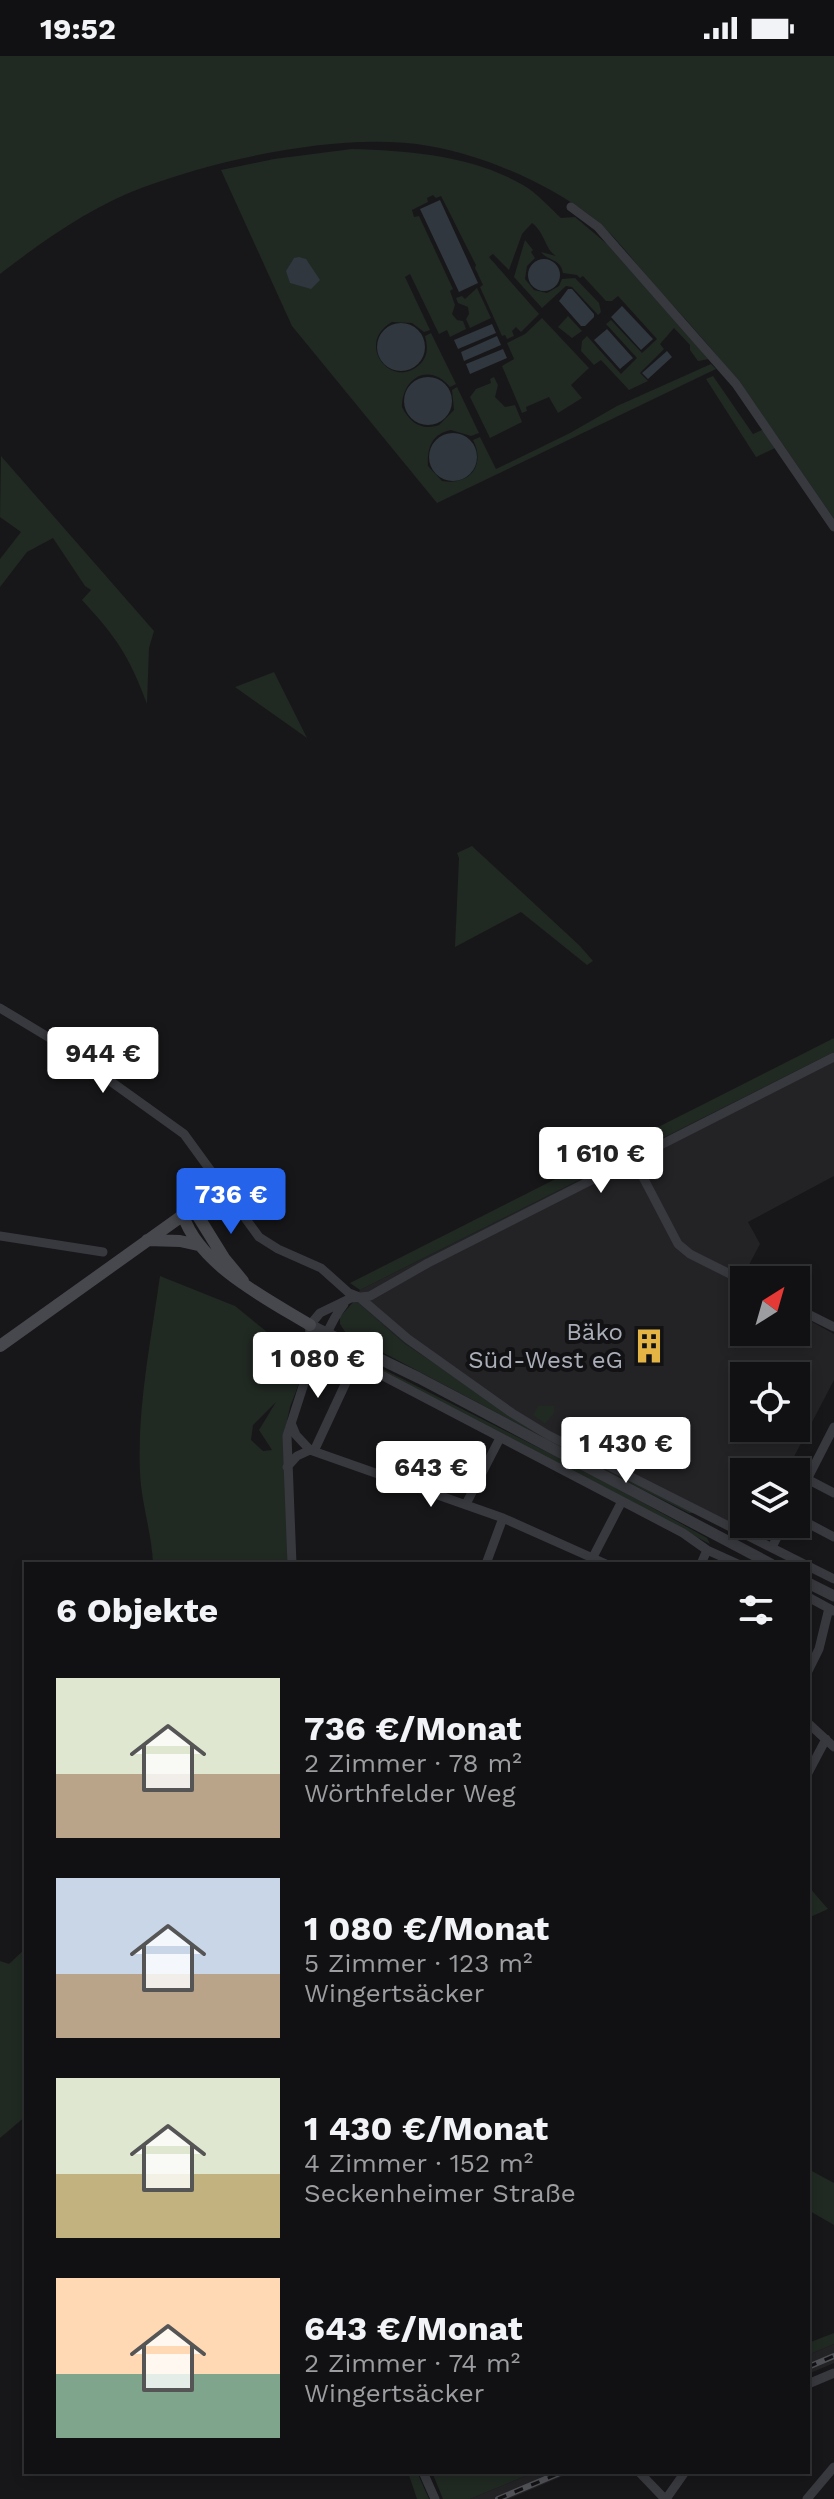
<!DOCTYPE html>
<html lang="de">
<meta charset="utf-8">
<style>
:root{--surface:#111113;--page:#1e1f21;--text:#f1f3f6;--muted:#9c9da0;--line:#303133;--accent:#2563eb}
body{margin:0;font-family:"Work Sans",sans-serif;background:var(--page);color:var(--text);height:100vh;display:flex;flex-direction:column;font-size:30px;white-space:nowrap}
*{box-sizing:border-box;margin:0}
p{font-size:26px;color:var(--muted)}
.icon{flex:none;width:44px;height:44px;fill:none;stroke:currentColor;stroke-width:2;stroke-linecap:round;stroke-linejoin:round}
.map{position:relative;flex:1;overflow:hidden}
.details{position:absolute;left:24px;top:1506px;width:786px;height:912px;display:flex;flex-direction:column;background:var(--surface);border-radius:0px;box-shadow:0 4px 12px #0003,0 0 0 2px var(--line)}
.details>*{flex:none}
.needle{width:52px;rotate:37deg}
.tools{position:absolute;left:730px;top:1210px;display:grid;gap:16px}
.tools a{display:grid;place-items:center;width:80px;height:80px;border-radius:0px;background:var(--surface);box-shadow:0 4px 12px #0003,0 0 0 2px var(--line);font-size:40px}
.price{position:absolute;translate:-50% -68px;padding:0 18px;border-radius:8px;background:#fff;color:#222;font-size:26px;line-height:52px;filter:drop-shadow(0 2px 4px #0008)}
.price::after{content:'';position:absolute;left:50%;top:48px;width:24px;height:18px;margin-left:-12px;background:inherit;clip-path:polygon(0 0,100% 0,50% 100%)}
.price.active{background:var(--accent);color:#fff}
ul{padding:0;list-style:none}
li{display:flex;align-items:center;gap:24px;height:200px;padding:0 32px}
li span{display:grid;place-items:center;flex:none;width:224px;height:160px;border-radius:0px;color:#555}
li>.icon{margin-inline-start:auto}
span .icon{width:96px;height:96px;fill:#fffc;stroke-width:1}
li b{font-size:34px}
h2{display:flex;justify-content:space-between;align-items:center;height:96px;padding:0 32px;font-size:34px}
.status{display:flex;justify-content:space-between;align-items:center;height:56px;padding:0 40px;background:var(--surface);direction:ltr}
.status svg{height:22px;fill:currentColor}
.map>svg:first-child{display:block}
</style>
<div class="status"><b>19:52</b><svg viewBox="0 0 49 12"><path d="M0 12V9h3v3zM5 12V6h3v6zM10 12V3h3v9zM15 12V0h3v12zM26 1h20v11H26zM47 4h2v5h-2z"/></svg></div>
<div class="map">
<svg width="834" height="2443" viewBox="0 0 834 2443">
<rect width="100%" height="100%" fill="#171719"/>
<!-- built -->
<path fill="#232326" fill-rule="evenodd" d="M834,996V1120L748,1166L760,1188L740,1226L744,1228V1276H796V1257L834,1278V1324L786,1416H744V1468H759L754,1478L544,1380L404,1287L355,1245L360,1234ZM744,1320H796V1372H744Z
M834,2288V2307L808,2318V2299Z
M535,2416H572L509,2443H470Z"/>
<!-- green -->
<path fill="#212923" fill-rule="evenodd" d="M0,0H834V463C802,417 771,369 737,325C711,291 683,260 654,229C635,207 616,180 593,162C550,128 483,99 429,90C347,75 222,102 144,131C92,150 44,184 0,218Z
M352,93C410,95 471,99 523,129C537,137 549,151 561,162L575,161L607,188L709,303L698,305L690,294V289L674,272L660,288L664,293L640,317L648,325L629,334L601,304L594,309L581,295L582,285L587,280L621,318L637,302L606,268L611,264L642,297L657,283L618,240L612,245H606L583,220L580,222L577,219L563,217C561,203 548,205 541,196L556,200C544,192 546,178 532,167L522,178L509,214L493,198L489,201L539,258L521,276L516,271L512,275L514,280L507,283L505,279L502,280L480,231L483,229L475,212L476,209C464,186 453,163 441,140L436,142L433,139L427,142L428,146L412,154L414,161L419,160L453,233L450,235L455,249L452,258L457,264L463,265L466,273L450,281L447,274L439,278L410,218L405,221L430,274L424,276L412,267L392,266C354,288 392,334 419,309C428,301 428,291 425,280L431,277L456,328L450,331C430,306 402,321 402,351C410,367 422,375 439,369L454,354L452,334L457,331L479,377L471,380L451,374C432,378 427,391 428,410L442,425C470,430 486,409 473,384L480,381L496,413L570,377L617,350L711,308L716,313L437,447L292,270L221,114L274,103Z
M525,184L533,194L531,196L535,202L527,210L525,223L534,234L547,237L559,230L562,223L575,222L599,247L601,256L598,259L572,231L566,230L542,252L514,221Z
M477,232L491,262L470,272L466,263L469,258L468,251L458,247L456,242L462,240L465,243Z
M568,260L582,275L572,282L558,271Z
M542,262L589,312L571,329L582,342L558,357L549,341L526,351L527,355L522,357L502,310L514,303L507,287L525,278Z
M713,320L753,378L764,373L775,392L756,401L706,323Z
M494,321L498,329L495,341L505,351L515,349L522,366L490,382L470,341L476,333L491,327L490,323Z
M1,400L154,575L149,592L147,648C129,600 117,582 82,544L91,534L85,530L53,482L27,496L0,531V503L21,476L0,461Z
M274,616L307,682L235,631Z
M472,790L580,890L593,905L587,909L521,856L455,891L459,802L457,797Z
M834,982V996L360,1234L350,1227Z
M160,1220L235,1250L288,1293L304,1288L306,1309L290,1351L284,1379L288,1508H153C152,1477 141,1447 140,1416C137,1351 151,1285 160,1220ZM276,1346L259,1374L272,1394L263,1395L251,1384L253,1369Z
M355,1244L404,1287L544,1380L700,1457H689L643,1434L346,1277L340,1268V1261Z
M359,1301L591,1418L707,1482L710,1488L357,1305Z
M538,1350H554V1357L545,1368L533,1359Z
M808,1830L828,1853L808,1862Z
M26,1892V2060L0,2082V1905L9,1908Z
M808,2113L834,2127V2169L808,2154Z
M834,2277V2288L808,2299V2287Z
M408,2416H417L429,2443H417Z
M432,2416H535L470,2443H443Z"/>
<!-- water -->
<path fill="#30373e" d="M440,144L478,227L459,236L420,153Z
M299,201L306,203L320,224L311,233L290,227L286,215L294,202Z
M528 219a16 16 0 1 1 32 0a16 16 0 1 1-32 0Z
M568,233H572L594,258V261L585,270H581L559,245Z
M622,250L653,283L641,294L611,261Z
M377 291a24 24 0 1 1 48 0a24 24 0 1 1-48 0Z
M492,268L496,277L458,293L454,284Z
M607,273L633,302L620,313L594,284Z
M497,280L501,289L464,305L461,296Z
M503,293L507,302L470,318L466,308Z
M667,295L672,301L648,323L642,317Z
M404 345a24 24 0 1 1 48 0a24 24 0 1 1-48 0Z
M429 401a24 24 0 1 1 48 0a24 24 0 1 1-48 0Z"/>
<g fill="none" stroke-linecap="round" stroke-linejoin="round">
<!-- minor -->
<path stroke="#38393e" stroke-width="9" d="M571,151L598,171L612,187L736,328L834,471
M0,952L53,984L184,1078L259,1181L278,1193L321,1212L349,1237L359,1241L408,1283L512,1357L548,1379L804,1508
M634,1104L678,1188L690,1198L744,1225
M0,1180L103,1196
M796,1252L834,1271
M341,1298L683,1477L707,1494L738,1508
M312,1308C324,1288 329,1266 344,1248
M291,1367L296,1379L310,1394L503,1462L606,1508
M314,1395L355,1307
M287,1411L297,1400L310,1394
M807,1423L834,1437
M796,1445L834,1371
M466,1448L500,1382
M796,1461L834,1481
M772,1491L784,1468
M593,1501L622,1445
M292,1508L287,1380L308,1315L310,1269L320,1257L351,1242L370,1240L428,1207L834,1001
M486,1508L503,1462
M701,1508L707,1494
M808,1510L834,1523
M808,1541L834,1555
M808,1615L819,1593L829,1552
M808,1667L834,1691
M808,1717L826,1683
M808,2328L834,2317
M423,2416L435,2443
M639,2416L665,2443
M666,2443L685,2416
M807,2443L834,2411"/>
<!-- tertiary -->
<path stroke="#38393e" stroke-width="11" d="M310,1269L419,1322L771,1508
M808,1527L834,1540"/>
<!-- secondary -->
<path stroke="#47484d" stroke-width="12" d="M183,1159C199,1209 267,1243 310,1269
M147,1184L180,1185L198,1189
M0,1290L193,1152L224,1202L243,1225"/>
<!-- rail casing -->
<g stroke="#505156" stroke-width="6">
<path id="rail" d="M808,2311L834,2300
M498,2443L562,2416"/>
</g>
<!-- rail -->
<use href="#rail" stroke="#121214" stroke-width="3" stroke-dasharray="9" stroke-linecap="butt"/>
</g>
<!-- icons -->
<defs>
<g id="building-bare" transform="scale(2.76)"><path d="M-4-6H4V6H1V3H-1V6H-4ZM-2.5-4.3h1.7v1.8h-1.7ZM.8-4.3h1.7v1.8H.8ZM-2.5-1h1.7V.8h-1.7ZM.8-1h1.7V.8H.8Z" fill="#e4b544" stroke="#121214" stroke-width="2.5" paint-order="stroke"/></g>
</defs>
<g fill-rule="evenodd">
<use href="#building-bare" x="649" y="1290"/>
</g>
<g text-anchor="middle" stroke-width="8" stroke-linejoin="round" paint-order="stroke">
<!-- poi labels -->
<g font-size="24" fill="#aaaeb8" stroke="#121214" text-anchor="end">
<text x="623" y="1284">Bäko<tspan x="623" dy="28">Süd-West eG</tspan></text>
</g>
</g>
</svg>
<div class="tools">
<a><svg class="needle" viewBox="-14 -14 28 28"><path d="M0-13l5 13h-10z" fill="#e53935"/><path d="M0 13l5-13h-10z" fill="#9c9da0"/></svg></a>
<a><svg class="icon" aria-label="locate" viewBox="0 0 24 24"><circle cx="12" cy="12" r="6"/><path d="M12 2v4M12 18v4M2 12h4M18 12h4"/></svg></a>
<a><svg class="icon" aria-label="layers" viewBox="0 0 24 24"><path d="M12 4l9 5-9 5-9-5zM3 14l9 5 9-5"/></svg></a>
</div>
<b class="price" style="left:103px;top:1039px">944 €</b>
<b class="price" style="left:601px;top:1139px">1 610 €</b>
<b class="price active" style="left:231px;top:1180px">736 €</b>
<b class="price" style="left:318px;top:1344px">1 080 €</b>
<b class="price" style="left:626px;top:1429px">1 430 €</b>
<b class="price" style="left:431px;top:1453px">643 €</b>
<section class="details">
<h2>6 Objekte<svg class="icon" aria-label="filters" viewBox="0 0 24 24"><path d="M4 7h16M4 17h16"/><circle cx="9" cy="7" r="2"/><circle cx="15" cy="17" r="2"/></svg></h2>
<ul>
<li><span style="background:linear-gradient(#dfe7d0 60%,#b9a48a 0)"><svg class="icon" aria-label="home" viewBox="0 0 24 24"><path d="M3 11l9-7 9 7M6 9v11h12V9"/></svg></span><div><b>736 €/Monat</b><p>2 Zimmer · 78 m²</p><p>Wörthfelder Weg</p></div></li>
<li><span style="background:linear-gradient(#c9d6e8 60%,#b9a48a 0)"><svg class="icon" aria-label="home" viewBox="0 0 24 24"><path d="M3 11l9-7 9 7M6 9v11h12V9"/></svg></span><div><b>1 080 €/Monat</b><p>5 Zimmer · 123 m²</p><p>Wingertsäcker</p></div></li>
<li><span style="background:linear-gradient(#dfe7d0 60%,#c2b280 0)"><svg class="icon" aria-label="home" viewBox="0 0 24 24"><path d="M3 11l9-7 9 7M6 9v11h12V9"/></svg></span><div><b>1 430 €/Monat</b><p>4 Zimmer · 152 m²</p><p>Seckenheimer Straße</p></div></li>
<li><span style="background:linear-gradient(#ffd9b3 60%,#7fa58c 0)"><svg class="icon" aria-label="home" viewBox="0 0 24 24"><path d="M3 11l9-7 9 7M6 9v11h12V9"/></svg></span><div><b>643 €/Monat</b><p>2 Zimmer · 74 m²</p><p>Wingertsäcker</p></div></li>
</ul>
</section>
</div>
